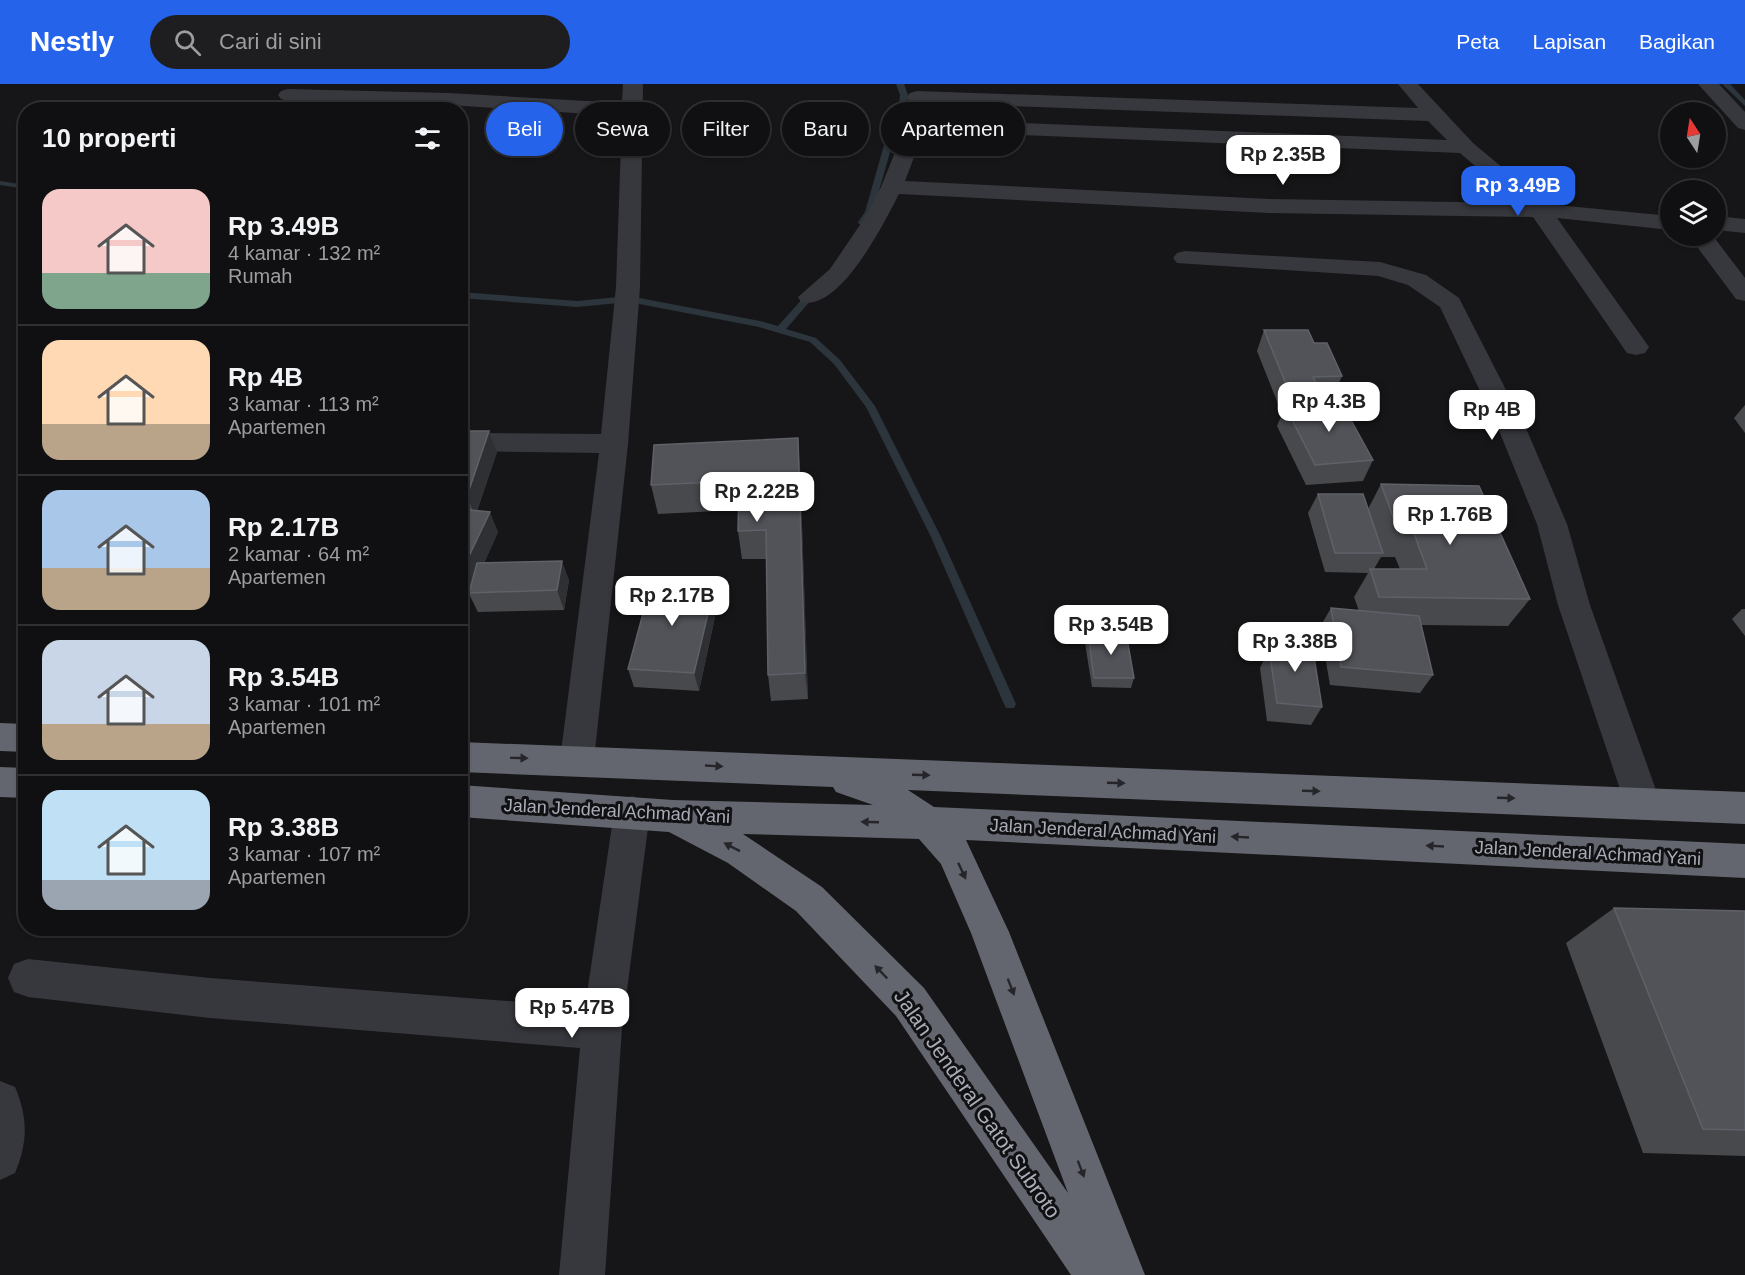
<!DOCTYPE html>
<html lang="id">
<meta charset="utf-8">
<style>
:root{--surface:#101012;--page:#1e1e20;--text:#f1f3f6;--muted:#9c9d9f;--line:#303032;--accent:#2563eb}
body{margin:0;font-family:Helvetica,sans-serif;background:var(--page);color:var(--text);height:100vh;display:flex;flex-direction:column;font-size:22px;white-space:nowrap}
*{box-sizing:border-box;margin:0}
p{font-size:20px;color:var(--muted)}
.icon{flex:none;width:33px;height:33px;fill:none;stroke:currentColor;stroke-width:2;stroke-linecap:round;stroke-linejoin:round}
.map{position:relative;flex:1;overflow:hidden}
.sheet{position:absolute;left:18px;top:18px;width:450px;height:834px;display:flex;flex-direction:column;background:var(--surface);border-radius:24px;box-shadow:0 2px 4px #0004,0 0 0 2px var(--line)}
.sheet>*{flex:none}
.banner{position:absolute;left:486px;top:18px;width:570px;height:54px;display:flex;gap:12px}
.needle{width:39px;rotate:348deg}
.buttons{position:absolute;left:1660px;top:18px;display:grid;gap:12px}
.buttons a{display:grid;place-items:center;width:66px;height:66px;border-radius:50%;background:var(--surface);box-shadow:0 2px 4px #0004,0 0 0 2px var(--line);font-size:30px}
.price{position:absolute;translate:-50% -51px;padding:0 14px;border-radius:12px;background:#fff;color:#222;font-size:20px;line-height:39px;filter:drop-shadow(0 2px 3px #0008)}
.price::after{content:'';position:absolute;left:50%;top:36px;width:18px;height:14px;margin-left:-9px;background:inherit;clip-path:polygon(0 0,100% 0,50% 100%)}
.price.current{background:var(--accent);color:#fff}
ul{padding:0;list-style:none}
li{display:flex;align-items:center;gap:18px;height:150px;padding:0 24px}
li+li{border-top:2px solid var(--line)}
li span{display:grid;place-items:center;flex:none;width:168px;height:120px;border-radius:18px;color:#555}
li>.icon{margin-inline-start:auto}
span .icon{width:72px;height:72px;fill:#fffc;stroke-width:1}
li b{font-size:26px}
h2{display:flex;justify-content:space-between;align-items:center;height:72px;padding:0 24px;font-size:26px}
.chip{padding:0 21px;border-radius:27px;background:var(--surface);box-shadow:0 2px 4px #0004,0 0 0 2px var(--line);font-size:21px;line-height:54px}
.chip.current{background:var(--accent);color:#fff}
header{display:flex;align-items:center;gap:36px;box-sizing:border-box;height:84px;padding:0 30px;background:var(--accent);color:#fff}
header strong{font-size:28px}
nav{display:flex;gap:33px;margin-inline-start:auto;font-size:21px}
.search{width:420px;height:54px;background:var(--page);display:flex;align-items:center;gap:15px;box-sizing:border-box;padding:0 21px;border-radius:33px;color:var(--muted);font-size:22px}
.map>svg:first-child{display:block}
</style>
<header>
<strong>Nestly</strong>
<div class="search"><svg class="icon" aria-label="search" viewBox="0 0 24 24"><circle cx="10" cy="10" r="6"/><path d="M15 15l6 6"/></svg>Cari di sini</div>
<nav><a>Peta</a><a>Lapisan</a><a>Bagikan</a></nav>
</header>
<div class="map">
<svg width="1745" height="1191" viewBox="0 0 1745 1191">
<rect width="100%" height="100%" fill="#161618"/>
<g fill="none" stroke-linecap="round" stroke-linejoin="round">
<!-- stream -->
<path fill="#2c353c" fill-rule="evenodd" d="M896,0H904L908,11L907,21L896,47L873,128L865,140H859L858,138L865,128L888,47L899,21L900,11Z
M1722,0H1730L1745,16V22Z
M0,97L26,101V105L0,101Z
M815,203L818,204V208L786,245L816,254L840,276L875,322L941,453L1016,620L1014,624H1006L1004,620L931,453L866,323L834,280L810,258L759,243L629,218L577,223L460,214V208L577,217L629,212L760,237L778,242L812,204Z"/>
<!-- minor -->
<path fill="#37383d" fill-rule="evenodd" d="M623,0H643L640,203L628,360L594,676L589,686L577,691L565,686L560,676L599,369L460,367V349L601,350L616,203L622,32L449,21L288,17L281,15L278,11L281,7L288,5L449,9L622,19Z
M1398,0H1418L1473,59L1546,120L1671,132V146L1557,134L1649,263L1645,269L1636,271L1627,269L1533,133L1269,129L899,110C884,139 840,228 801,218L798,213L830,185L864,135L881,103L906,41V21L909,17L907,13L910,9L917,7L1418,24ZM925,19L1428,37L1447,56L926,35ZM924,47L1460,69L1518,119L1269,115L905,97Z
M1698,0H1719L1745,28V46L1738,44Z
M1716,132L1745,135V149L1716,146Z
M1689,152H1713L1745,194V217L1736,215Z
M1185,167L1380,178L1426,191L1459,214L1528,349L1567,440L1590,521L1661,720L1656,731L1643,736L1630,731L1625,720L1558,521L1537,440L1500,349L1440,223L1408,201L1378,192L1177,179L1173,174L1177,169Z
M632,712L645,717L650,728L622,945L605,1191H559L580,964L210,934L28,913L14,908L8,894L14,880L28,875L210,894L585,923L614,728L619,717Z
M0,997L15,1003C28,1034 28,1058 15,1089L0,1096Z"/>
<!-- highway -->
<path fill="#63666e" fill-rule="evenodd" d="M0,639L26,640V668L0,667Z
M460,658L1745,708V740L908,706L934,723L1745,760V794L966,756L1009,848L1145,1191H1071L896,932L796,827L728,779L669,748L460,733V701L673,716L873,721L836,708L833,703L460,688ZM743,750L919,755L941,780L971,849L1068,1109L924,904L822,803Z
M0,683L26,684V714L0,713Z"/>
</g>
<!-- wall -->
<path fill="#47494d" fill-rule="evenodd" d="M1264,246L1314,259L1342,292L1333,313H1314L1311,320L1373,376L1363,397L1306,401L1277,342L1284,325H1280L1257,267Z
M1745,321V349L1734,334Z
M460,347H489L497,368L477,427L498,448L484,479L569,496L564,526L478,528L469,510L460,530Z
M800,383L808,615L771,617L768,591L767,475H742L738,447V426L658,430L651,401Z
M1381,400L1530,515L1508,542L1421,541L1433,591L1420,609L1330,601L1320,543L1331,524L1359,527L1354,513L1368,489L1325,488L1308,429L1318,410L1368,425ZM1381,473H1395L1400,485H1374Z
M715,500L718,519L699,607L634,603L628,585Z
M1742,525H1745V552L1732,535Z
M1088,549L1134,594L1131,604L1092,603L1085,559Z
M1279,552L1322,623L1311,641L1267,637L1260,584L1269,565L1272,566Z
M1614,824L1745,827V1072L1643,1069L1566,859Z"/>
<!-- shaded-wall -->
<path fill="#2f3033" d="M489,347L497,368L475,432L467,412Z
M798,354L800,383L808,615L805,589Z
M490,428L498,448L460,530V491Z
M562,477L569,496L564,526L557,506Z
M715,500L718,519L699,607L694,589Z"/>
<!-- building -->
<path fill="#525359" stroke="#5f6168" stroke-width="1.5" d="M1264,246H1308L1314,259H1327L1342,292L1313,293L1318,304L1288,305Z
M1341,318L1373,376L1315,381L1285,322Z
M460,347H489L467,412H460Z
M798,354L805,589L768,591L766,446L738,447L739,397L651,401L654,361Z
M1381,400L1479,402L1530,515L1379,513L1370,485H1427L1412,444H1397Z
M1318,410H1363L1383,469H1335Z
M460,425L490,428L460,491Z
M562,477L557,506L469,509L477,479Z
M652,496L715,500L694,589L628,585Z
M1331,524L1419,532L1433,591L1341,583Z
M1088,549H1126L1134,594H1094Z
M1279,552L1311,554L1322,623L1277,619L1269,565L1281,566Z
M1614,824L1745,827V1046L1703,1045Z"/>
<!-- one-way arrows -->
<defs><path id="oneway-solid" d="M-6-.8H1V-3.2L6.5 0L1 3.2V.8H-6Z" transform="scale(1.5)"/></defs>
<g fill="#26262a">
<use href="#oneway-solid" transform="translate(519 674) rotate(1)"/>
<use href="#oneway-solid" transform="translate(714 682) rotate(3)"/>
<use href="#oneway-solid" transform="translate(921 691) rotate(2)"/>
<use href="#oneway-solid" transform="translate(1116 699) rotate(2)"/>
<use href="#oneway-solid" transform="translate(1311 707) rotate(2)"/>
<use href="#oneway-solid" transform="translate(1506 714) rotate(2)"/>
<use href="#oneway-solid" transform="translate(870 738) rotate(-178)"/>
<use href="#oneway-solid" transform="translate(1240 753) rotate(-177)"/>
<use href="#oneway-solid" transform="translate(1435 762) rotate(-177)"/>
<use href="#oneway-solid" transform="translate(732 763) rotate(-153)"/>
<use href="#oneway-solid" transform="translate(962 787) rotate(65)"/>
<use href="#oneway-solid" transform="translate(881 888) rotate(-134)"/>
<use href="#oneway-solid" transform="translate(1011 903) rotate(69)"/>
<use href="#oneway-solid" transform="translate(1081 1085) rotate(69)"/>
</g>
<g text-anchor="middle" stroke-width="6" stroke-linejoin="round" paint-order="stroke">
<!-- street labels -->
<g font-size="18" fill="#a8adb8" stroke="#111113">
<text transform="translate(617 727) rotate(3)" y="6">Jalan Jenderal Achmad Yani</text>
<text transform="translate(1103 747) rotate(3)" y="6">Jalan Jenderal Achmad Yani</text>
<text transform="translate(1588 769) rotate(3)" y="6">Jalan Jenderal Achmad Yani</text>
</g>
<!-- near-street labels -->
<g font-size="21" fill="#a8adb8" stroke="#111113">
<text transform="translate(977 1020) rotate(55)" y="7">Jalan Jenderal Gatot Subroto</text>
</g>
</g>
</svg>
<div class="buttons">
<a><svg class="needle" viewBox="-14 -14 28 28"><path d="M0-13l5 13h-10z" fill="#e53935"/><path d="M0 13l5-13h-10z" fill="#9c9d9f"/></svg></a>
<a><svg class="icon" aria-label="layers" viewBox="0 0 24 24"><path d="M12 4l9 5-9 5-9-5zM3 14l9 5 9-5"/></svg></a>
</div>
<b class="price" style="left:1283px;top:102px">Rp 2.35B</b>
<b class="price current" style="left:1518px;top:133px">Rp 3.49B</b>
<b class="price" style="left:1329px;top:349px">Rp 4.3B</b>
<b class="price" style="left:1492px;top:357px">Rp 4B</b>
<b class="price" style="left:757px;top:439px">Rp 2.22B</b>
<b class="price" style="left:1450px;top:462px">Rp 1.76B</b>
<b class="price" style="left:672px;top:543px">Rp 2.17B</b>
<b class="price" style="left:1111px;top:572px">Rp 3.54B</b>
<b class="price" style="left:1295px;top:589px">Rp 3.38B</b>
<b class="price" style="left:572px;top:955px">Rp 5.47B</b>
<div class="banner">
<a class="chip current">Beli</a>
<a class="chip">Sewa</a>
<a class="chip">Filter</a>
<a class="chip">Baru</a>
<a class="chip">Apartemen</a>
</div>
<section class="sheet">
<h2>10 properti<svg class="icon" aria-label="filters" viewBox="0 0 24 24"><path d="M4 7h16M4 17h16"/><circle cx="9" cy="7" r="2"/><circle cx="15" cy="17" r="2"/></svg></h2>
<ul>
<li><span style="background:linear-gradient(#f6c9c9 70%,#7fa58c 0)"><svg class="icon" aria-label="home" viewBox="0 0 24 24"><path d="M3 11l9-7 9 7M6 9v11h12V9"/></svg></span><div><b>Rp 3.49B</b><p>4 kamar · 132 m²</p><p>Rumah</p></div></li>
<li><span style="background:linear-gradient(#ffd9b3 70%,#b9a48a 0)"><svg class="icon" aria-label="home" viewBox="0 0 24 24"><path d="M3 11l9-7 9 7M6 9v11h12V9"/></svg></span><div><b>Rp 4B</b><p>3 kamar · 113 m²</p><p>Apartemen</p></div></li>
<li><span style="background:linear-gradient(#a9c7e8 65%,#b9a48a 0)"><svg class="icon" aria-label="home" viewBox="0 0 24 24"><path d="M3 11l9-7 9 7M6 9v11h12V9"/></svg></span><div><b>Rp 2.17B</b><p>2 kamar · 64 m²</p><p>Apartemen</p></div></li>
<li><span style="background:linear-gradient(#c9d6e8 70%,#b9a48a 0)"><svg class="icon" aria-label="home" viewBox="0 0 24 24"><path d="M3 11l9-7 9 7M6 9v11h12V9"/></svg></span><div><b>Rp 3.54B</b><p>3 kamar · 101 m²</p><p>Apartemen</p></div></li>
<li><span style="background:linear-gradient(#bfe0f5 75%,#9aa5b1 0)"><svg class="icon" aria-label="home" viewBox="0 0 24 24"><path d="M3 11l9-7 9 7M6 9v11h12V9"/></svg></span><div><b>Rp 3.38B</b><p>3 kamar · 107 m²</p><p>Apartemen</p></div></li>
</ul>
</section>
</div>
